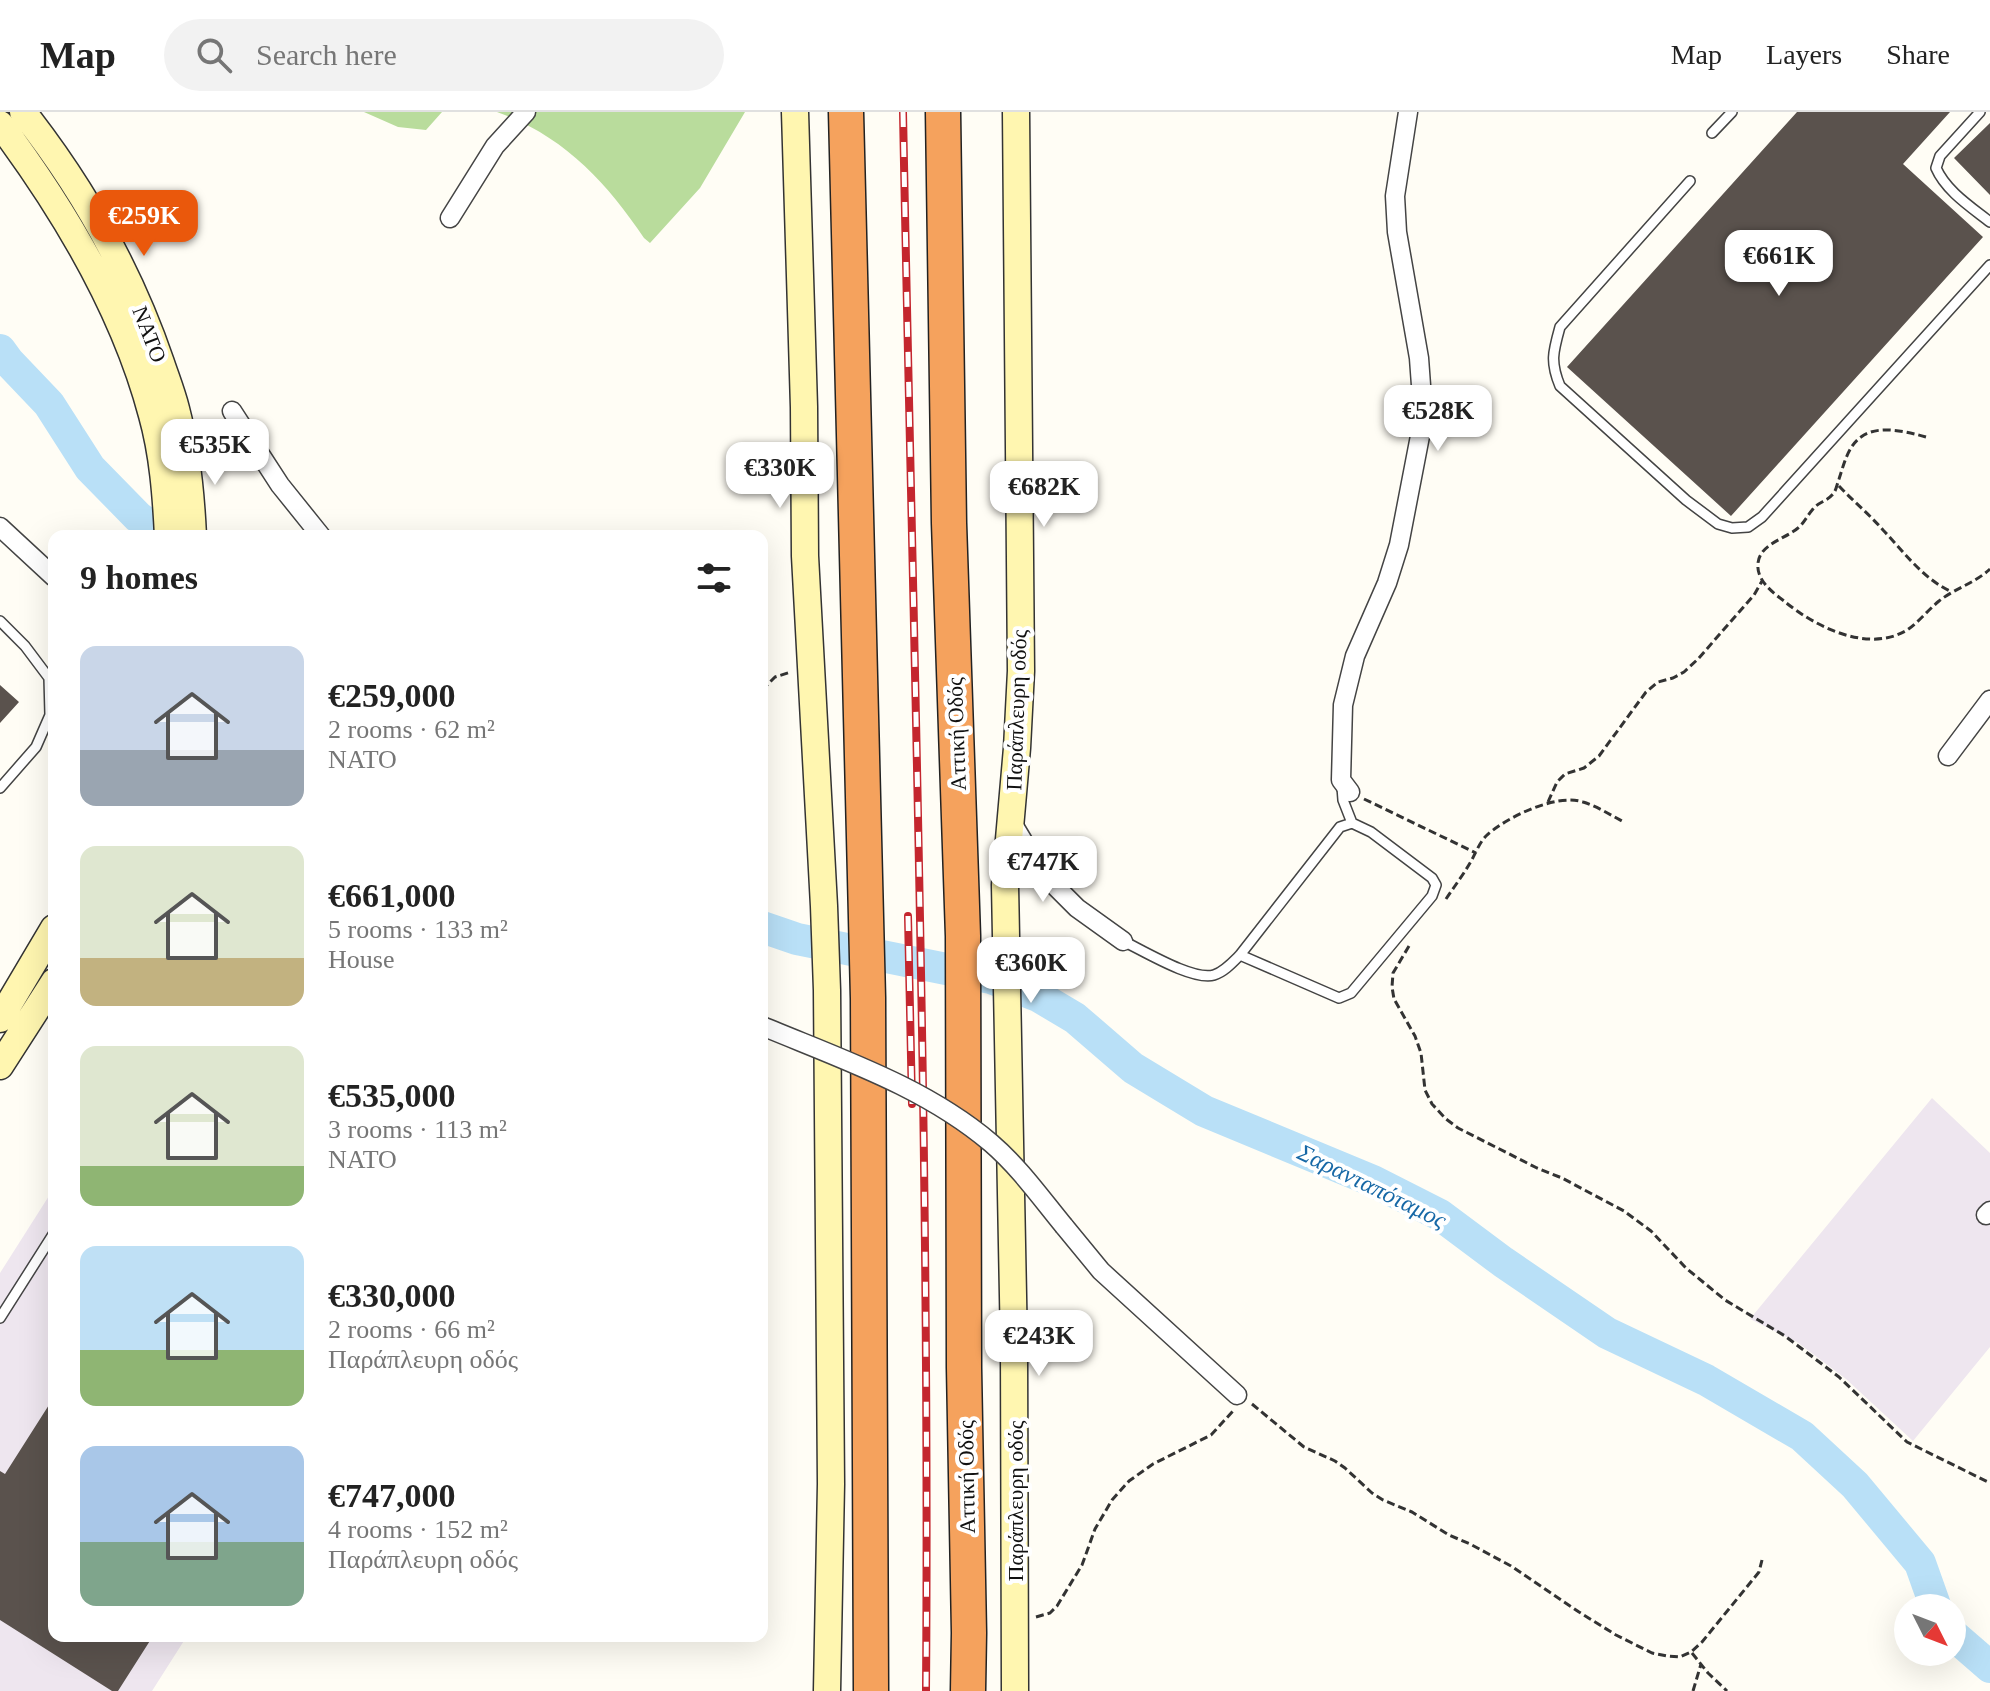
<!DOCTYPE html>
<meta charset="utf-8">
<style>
:root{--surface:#fff;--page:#f2f2f2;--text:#222;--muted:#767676;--line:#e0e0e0;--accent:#ea580c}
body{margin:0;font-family:Georgia,serif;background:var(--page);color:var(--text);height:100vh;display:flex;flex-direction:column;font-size:30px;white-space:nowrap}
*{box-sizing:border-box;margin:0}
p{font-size:26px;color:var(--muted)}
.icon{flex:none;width:44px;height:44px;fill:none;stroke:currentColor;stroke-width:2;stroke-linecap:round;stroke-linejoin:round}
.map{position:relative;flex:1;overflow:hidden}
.side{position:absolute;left:48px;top:418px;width:720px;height:1112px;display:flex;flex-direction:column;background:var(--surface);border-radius:16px;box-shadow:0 8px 32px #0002}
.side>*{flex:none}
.needle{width:52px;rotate:132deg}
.buttons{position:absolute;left:1894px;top:1482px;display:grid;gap:16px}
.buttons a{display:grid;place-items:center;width:72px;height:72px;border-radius:50%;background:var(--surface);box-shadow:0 8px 32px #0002;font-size:40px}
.price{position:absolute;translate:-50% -68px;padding:0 18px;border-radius:16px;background:#fff;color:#222;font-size:26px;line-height:52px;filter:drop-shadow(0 2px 4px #0008)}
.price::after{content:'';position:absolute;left:50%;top:48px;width:24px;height:18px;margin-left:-12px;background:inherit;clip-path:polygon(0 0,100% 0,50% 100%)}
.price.selected{background:var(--accent);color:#fff}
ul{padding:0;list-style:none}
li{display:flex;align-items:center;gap:24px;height:200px;padding:0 32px}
li span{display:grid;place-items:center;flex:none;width:224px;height:160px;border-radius:16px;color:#555}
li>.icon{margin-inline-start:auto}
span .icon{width:96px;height:96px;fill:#fffc;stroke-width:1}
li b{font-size:34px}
h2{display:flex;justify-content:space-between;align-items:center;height:96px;padding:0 32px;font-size:34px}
header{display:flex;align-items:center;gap:48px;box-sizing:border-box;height:112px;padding:0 40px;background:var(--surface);border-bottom:2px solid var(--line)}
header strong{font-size:38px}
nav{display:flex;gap:44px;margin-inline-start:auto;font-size:28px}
.search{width:560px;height:72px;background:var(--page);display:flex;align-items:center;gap:20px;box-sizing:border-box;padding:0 28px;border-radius:44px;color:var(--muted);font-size:30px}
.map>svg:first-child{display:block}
</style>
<header>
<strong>Map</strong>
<div class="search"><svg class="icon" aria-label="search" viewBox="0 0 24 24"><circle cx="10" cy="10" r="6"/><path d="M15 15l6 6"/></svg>Search here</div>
<nav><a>Map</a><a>Layers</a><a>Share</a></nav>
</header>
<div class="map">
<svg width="1990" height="1579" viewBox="0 0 1990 1579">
<rect width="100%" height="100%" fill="#fffdf5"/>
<!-- industrial -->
<path fill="#eee6ef" d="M1932,986L1990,1041V1235L1913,1329L1846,1267L1797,1230L1750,1207Z
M54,1076V1524H187L152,1579H0V1161Z"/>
<!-- forest -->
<path fill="#b9dc9c" d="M364,0H442L426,18L398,15Z
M497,0H745L700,76L650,131L644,126C606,69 562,23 497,0Z"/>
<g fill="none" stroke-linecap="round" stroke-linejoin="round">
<!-- river -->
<path stroke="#b9e0f7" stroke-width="32" d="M0,238L8,249L49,292L90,356L138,405L165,424
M762,815L797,827L991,866L1038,884L1075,906L1133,956L1204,999L1373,1069L1440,1103L1503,1150L1607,1221L1706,1268L1802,1324L1855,1373L1920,1451L1936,1496
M1952,1522L1990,1555"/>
</g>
<!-- building -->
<path fill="#5a524d" d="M1797,0H1950L1903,52L1983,125L1731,404L1567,255Z
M1990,11V83L1954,46Z
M0,573L19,590L0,611Z
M54,1285V1524H153L118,1579H112L0,1508V1359L5,1362Z"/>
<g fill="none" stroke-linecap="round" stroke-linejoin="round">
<!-- lane casing -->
<g stroke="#444" stroke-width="12">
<path id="lane" d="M1980,0L1940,44L1936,56C1946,79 1971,95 1990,110
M1712,21L1732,0
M1690,69L1560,215C1553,240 1550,250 1560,274L1686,388L1718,412L1732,416L1748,415L1762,405L1990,153
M0,509L25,534L49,566L50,603L36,635L0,676
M1123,829C1144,839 1193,869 1214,863C1224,860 1233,850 1240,843L1340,715L1352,711
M1240,843L1339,886L1351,881L1432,784L1436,773L1432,766L1371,720L1352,711L1343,688L1342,675
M0,1206L54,1121"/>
</g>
<!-- street casing -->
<g stroke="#444" stroke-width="21">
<path id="street" d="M450,106L495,34L526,0
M232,299L280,373L321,424
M0,415L54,465
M1948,644L1990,588
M1350,680L1341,668L1343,593L1355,544L1387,471L1399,433L1420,324L1422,287L1419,246L1397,120L1395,84L1408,0
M1011,709L1042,761L1077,796L1123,829
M1986,1103L1990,1099
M1064,1114L1101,1159L1237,1283"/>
</g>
<!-- secondary casing -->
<g stroke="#333" stroke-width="29">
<path id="secondary" d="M23,0C82,75 130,160 161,251C166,266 172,281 176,297C187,339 191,381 193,424
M795,0L804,295L805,444L824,794L827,878L831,1372L827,1579
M0,12C65,99 124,197 152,303C163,342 166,384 168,424
M0,907L54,816
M0,954L54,870
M1015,1579L1014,1235L1005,773L1017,636L1021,559L1016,0"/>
</g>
<!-- highway casing -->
<g stroke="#222" stroke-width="37">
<path id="highway" d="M846,0L868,886L871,1579
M943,0L949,411L963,824L964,1256L969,1521L968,1579"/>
</g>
<!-- path -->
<path stroke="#333" stroke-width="3" stroke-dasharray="8 4" stroke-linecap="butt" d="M1926,325C1908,320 1878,312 1861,325C1848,334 1844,352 1839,367C1837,372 1836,380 1832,383C1827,389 1817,391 1813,397C1807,404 1804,411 1798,416C1785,427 1760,432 1758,451C1756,468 1772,480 1784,489C1814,514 1868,542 1907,518C1919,510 1928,498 1939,489C1954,477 1975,471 1990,457
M1839,374C1853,389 1869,402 1883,418C1904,440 1923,467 1952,480
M762,578L775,565L791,560
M1364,687L1476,741
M1548,690L1557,670L1565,662L1584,656L1599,644L1646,580L1658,570L1673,566L1684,560L1698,547L1754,483L1762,469
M1446,787C1454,775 1463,763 1470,751C1475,743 1479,731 1486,724C1505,706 1556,681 1583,690C1596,694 1609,702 1622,709
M1409,834L1393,861L1392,875L1394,887L1415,924L1421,941L1425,978L1432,992L1446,1007L1458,1016L1537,1056L1562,1066L1624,1099L1651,1119L1686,1156L1725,1188L1785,1224L1839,1265L1907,1330L1990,1371
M1252,1292L1304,1335L1335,1349L1345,1356L1372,1381L1383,1388L1412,1400L1449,1423L1470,1432L1511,1454L1579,1500L1616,1523L1652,1541L1667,1544L1680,1545L1691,1540L1702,1530L1759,1460L1762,1448
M1036,1505L1050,1501L1057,1494L1082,1453L1095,1417L1112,1388L1129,1369L1153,1352L1211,1323L1233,1299
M1692,1541L1708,1561L1727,1579
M1693,1579L1701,1552"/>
<!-- lane -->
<use href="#lane" stroke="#fff" stroke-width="9"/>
<!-- street -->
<use href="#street" stroke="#fff" stroke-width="18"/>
<!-- secondary -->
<use href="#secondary" stroke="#fff6b0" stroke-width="26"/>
<!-- highway -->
<use href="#highway" stroke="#f5a25d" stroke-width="34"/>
<!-- rail casing -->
<g stroke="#c4262e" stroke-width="8">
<path id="rail" d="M903,0C913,526 930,1053 926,1579
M908,804L912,992"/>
</g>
<!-- rail -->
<use href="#rail" stroke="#fff" stroke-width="5" stroke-dasharray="15" stroke-linecap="butt"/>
<!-- street-bridge casing -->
<g stroke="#444" stroke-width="21" stroke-linecap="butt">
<path id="street-bridge" d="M762,914C841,947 925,975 991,1031C1019,1055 1041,1086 1064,1114"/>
</g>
<!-- street-bridge -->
<use href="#street-bridge" stroke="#fff" stroke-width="18"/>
</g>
<g text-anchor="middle" stroke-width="8" stroke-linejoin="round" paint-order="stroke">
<!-- street labels -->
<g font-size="22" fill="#111" stroke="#fff">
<text transform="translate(150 222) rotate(69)" y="8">ΝΑΤΟ</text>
<text transform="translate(1016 598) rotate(-88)" y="8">Παράπλευρη οδός</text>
<text transform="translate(956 622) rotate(-92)" y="8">Αττική Οδός</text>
<text transform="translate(966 1365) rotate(-91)" y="8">Αττική Οδός</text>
<text transform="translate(1015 1389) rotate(-90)" y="8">Παράπλευρη οδός</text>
</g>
<!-- water labels -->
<g font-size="24" font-style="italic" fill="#1768a6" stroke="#fff">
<text transform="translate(1372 1074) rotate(26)" y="8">Σαρανταπόταμος</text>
</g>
</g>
</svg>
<div class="buttons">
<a><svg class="needle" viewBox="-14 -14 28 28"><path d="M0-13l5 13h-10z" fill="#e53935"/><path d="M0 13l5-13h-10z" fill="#767676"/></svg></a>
</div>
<b class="price selected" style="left:144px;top:146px">€259K</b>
<b class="price" style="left:1779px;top:186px">€661K</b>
<b class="price" style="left:1438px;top:341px">€528K</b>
<b class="price" style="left:215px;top:375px">€535K</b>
<b class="price" style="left:780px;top:398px">€330K</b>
<b class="price" style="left:1044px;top:417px">€682K</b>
<b class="price" style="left:1043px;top:792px">€747K</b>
<b class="price" style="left:1031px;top:893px">€360K</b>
<b class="price" style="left:1039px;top:1266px">€243K</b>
<section class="side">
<h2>9 homes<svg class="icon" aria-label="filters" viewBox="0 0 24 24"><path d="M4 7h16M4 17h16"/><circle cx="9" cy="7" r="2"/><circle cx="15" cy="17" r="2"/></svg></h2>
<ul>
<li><span style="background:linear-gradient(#c9d6e8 65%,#9aa5b1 0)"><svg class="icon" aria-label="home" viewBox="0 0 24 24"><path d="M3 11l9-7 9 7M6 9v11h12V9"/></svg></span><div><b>€259,000</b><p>2 rooms · 62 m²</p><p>ΝΑΤΟ</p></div></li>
<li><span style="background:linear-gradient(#dfe7d0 70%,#c2b280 0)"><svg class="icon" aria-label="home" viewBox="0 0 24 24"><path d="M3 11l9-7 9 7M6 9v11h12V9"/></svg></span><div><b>€661,000</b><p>5 rooms · 133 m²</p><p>House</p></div></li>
<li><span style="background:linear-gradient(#dfe7d0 75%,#8fb573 0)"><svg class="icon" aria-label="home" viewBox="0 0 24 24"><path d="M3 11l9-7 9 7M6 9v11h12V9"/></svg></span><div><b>€535,000</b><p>3 rooms · 113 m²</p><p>ΝΑΤΟ</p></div></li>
<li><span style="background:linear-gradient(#bfe0f5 65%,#8fb573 0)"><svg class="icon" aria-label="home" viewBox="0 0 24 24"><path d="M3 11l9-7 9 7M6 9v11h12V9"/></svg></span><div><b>€330,000</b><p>2 rooms · 66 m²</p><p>Παράπλευρη οδός</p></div></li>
<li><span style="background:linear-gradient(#a9c7e8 60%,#7fa58c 0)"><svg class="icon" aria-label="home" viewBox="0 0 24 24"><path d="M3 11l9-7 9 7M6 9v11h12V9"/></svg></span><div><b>€747,000</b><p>4 rooms · 152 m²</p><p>Παράπλευρη οδός</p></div></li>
</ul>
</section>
</div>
